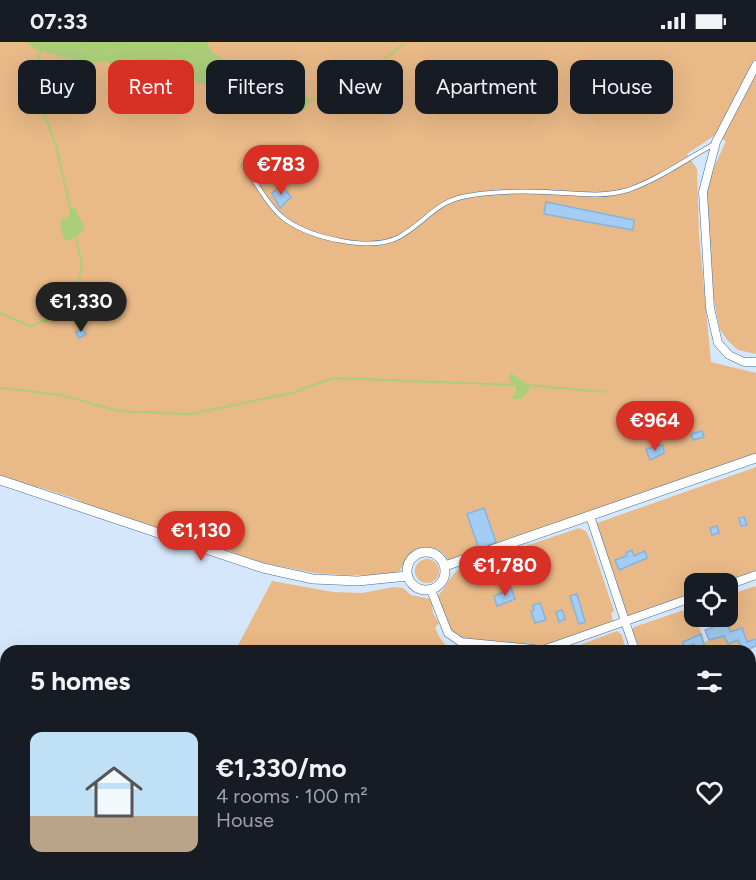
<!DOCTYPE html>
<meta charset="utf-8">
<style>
:root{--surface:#171b24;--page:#20242c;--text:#f1f3f6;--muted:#9ea1a6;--line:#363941;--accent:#d93025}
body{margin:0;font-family:Figtree,sans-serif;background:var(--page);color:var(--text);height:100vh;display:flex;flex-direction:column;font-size:22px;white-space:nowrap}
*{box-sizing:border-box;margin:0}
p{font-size:20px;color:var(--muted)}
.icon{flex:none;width:33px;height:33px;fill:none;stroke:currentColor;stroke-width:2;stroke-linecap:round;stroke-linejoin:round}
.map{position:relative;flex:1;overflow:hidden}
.sheet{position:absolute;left:0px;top:603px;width:756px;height:236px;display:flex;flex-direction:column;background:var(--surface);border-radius:18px 18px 0 0;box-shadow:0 6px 24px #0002}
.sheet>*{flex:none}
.guide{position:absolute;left:18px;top:18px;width:720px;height:54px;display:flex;gap:12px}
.controls{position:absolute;left:684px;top:531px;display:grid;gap:12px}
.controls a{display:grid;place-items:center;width:54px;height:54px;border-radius:12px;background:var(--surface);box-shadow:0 6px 24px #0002;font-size:30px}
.price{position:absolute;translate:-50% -51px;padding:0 14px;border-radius:21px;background:var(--accent);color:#fff;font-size:20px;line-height:39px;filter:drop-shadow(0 2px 3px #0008)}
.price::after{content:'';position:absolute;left:50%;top:36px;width:18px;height:14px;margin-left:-9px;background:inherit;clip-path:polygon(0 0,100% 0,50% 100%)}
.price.on{background:#222;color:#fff}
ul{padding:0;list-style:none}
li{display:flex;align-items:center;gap:18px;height:150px;padding:0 30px}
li+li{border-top:2px solid var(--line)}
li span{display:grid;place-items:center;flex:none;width:168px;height:120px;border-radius:12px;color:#555}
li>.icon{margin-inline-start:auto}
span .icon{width:72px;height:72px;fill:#fffc;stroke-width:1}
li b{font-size:26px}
h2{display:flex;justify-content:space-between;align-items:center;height:72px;padding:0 30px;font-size:26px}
.tag{padding:0 21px;border-radius:12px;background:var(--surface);box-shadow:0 6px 24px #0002;font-size:21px;line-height:54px}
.tag.on{background:var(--accent);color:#fff}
.status{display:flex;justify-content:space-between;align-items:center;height:42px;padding:0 30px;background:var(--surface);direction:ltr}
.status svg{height:16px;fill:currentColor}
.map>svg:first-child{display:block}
</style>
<div class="status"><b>07:33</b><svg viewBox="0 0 49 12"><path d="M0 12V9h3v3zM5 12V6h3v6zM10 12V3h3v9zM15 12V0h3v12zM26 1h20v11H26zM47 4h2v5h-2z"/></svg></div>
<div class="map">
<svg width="756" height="838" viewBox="0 0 756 838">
<rect width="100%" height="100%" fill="#d5e8fb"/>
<!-- green -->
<path fill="#e9b987" d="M0,0H756V312L738,308L728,299L720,288L713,254L703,150L726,99L715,93L687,112L697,127L699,193L711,320L756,331V416L451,522C449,519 445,513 442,510C423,497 407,511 400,529L388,533H342L315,531L268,522L242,515L213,499L194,493L172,490L116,474L88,464L76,457L39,445L31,446L0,433Z
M756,425V529L720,541L694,542V551L630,574L627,572L625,566H621L594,487L597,481Z
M579,486L586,489L590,497L614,569L611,571L613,579L535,607L461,600L448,591L434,557C448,546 446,536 461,526Z
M415 529a12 12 0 1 1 24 0a12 12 0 1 1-24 0Z
M272,539L333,550L362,551L394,545L403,546L411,553L431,557L433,571L439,581L435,586L440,596L450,609H235Z
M756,544V597L747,600L742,586L730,590L720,583L717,575L728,574V553Z
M693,565L704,600L724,594L728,602L738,598L744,609H641L632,588L634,585Z
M617,589L622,593L626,609H570L569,607Z
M750,641H756V751L750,749Z"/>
<!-- water -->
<path fill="#acce7a" d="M25,0H207L213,12L218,13L237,29L256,40L267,41L290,53L298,46H304L309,59L307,66L301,70L266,67L178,32L158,28L124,26L105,19L94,21L77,19L36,8Z
M74,164L85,186C79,194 75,198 64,198L60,183L61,178L69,174V168Z
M511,331L529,343V348L521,357H511L516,350V344L511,340L509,335Z"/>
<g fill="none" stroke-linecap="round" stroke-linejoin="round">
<!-- stream -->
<path stroke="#acce7a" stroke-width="2" d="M41,8L33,43L56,104L71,169
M308,59C337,49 383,22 405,0
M0,271L30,284L47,278L76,250L82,222L75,193
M527,343L605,350
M0,346L62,353L118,369L190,372L292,351L333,336L516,343"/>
</g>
<!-- building -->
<path fill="#a4cdf3" stroke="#83b4e0" stroke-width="1.5" d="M282,144L291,155L280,166L272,151Z
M546,160L634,178L633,188L544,172Z
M82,287L86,292L79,296L76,290Z
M702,389L704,395L693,398L691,392Z
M663,403L664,411L650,418L646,407Z
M484,466L496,500L479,507L467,472Z
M744,475L747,483L741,484L739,476Z
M717,484L719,491L712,493L710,486Z
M632,508L634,514L645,509L647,516L619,528L615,518L627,514L626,511Z
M510,543L515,557L497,564L494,554L508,549L507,544Z
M577,552L585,580L579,582L570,554Z
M728,557L733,571L728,573Z
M540,561L546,578L535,581L531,569L534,568L533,563Z
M562,568L565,577L559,580L556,570Z
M698,574H713L714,577L700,580Z
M728,580L730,590L742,586L747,600L756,597V604L744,609L738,598L728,602L724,594L709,598L705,588Z
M701,592L706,609H697L694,602L684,605L683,600Z"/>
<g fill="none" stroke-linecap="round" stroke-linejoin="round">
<!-- service casing -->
<g stroke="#3f6d96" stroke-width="5">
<path id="service" d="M244,124C257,141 269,166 286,178C311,196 371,210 399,195C428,179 436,157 473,153C497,149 522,149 546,150C572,151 602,156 628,148C660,137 686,117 716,101"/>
</g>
<!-- minor casing -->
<g stroke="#3f6d96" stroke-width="9">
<path id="minor" d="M756,23L716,100L703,150L710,266L718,301L729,313L744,320H756
M590,474L635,609
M728,543L756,533
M431,548L448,591L461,600L543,608L694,555
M750,630H756"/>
</g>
<!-- tertiary casing -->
<g stroke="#3f6d96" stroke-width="10">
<path id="tertiary" d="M0,438L263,526L313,537L358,539L407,534
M407 529a19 19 0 1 1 38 0a19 19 0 1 1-38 0Z
M445,524L756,416"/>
</g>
<!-- secondary casing -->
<g stroke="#3f6d96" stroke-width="12">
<path id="secondary" d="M0,751L6,770
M25,832L27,838"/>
</g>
<!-- service -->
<use href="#service" stroke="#fff" stroke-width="4"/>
<!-- minor -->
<use href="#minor" stroke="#fff" stroke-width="8"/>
<!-- tertiary -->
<use href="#tertiary" stroke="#fff" stroke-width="9"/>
<!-- secondary -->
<use href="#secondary" stroke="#fff" stroke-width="10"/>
</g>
</svg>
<div class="controls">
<a><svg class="icon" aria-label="locate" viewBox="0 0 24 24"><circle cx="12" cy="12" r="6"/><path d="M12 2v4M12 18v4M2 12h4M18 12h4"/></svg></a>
</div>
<b class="price" style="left:281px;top:154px">€783</b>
<b class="price on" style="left:81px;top:291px">€1,330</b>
<b class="price" style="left:655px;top:410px">€964</b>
<b class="price" style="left:201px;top:520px">€1,130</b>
<b class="price" style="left:505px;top:555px">€1,780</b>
<div class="guide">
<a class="tag">Buy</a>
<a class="tag on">Rent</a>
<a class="tag">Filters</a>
<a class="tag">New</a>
<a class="tag">Apartment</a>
<a class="tag">House</a>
</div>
<section class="sheet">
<h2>5 homes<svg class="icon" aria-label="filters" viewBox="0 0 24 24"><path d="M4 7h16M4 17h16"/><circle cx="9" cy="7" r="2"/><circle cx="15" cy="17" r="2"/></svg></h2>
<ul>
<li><span style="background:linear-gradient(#bfe0f5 70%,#b9a48a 0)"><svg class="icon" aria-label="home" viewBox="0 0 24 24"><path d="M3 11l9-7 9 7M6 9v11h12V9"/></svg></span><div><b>€1,330/mo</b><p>4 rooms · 100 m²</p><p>House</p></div><svg class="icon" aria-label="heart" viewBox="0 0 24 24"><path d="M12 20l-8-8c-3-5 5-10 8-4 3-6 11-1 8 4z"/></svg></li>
</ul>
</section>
</div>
